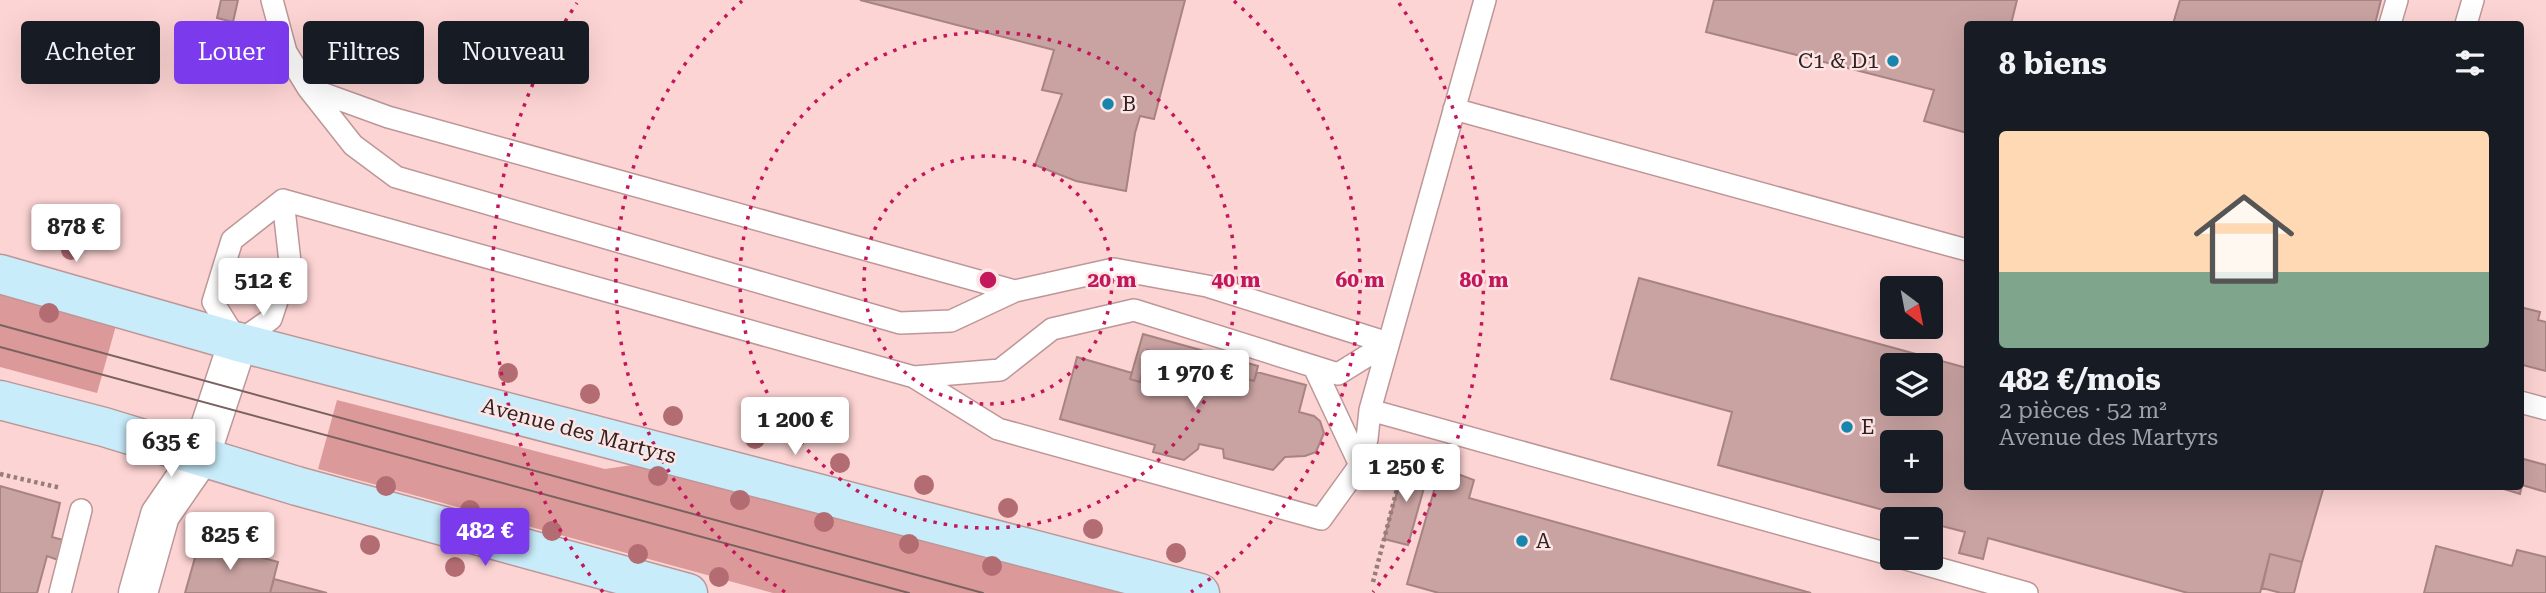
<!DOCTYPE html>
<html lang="fr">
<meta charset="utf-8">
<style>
:root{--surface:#171b24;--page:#20242c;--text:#f1f3f6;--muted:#9ea1a6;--accent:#7c3aed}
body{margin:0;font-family:"Roboto Serif",serif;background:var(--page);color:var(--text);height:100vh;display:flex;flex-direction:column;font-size:26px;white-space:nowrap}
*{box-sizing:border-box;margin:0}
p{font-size:23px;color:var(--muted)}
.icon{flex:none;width:38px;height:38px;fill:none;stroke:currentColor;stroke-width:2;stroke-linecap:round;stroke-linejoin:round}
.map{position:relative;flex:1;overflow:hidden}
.side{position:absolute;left:1964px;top:21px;width:560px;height:469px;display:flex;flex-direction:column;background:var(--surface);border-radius:7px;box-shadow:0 7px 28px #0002}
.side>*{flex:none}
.top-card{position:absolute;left:21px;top:21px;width:665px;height:63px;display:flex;gap:14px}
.needle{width:46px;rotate:148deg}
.buttons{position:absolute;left:1880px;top:276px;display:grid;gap:14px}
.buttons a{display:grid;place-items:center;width:63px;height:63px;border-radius:7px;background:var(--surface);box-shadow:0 7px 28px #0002;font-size:35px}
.price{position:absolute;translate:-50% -60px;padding:0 16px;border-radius:7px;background:#fff;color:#222;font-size:23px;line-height:46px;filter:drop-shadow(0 2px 4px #0008)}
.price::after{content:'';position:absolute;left:50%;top:42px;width:21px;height:16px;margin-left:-10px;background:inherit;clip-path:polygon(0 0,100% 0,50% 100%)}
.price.current{background:var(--accent);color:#fff}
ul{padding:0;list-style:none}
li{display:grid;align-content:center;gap:14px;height:371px;padding:0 35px}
li span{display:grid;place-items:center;height:217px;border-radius:7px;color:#555}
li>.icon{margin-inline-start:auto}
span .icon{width:126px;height:126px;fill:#fffc;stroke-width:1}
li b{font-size:30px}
h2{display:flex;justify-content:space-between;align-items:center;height:84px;padding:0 35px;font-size:30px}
.pill{padding:0 24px;border-radius:7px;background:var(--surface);box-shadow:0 7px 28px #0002;font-size:24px;line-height:63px}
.pill.current{background:var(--accent);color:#fff}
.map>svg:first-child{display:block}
</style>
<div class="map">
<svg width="2546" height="593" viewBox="0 0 2546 593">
<rect width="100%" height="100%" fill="#fcd4d3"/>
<!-- green -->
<path fill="#dc9999" d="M0,290L117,322L97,393L0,367Z
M337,400L605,469L646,463L1124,593H773L318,469Z"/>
<!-- building -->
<path fill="#c9a3a2" stroke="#a78382" stroke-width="2" fill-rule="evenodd" d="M221,0H238L233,22L217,18Z
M860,0H1185L1154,119L1140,116L1135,133L1126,191L1076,181L1035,165L1062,94L1042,90L1054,50Z
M1714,0H2017L2011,24H1967V133L1924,121L1934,90L1706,32Z
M2180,0H2381L2375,24H2173Z
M1639,278L1967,368V486H2324L2302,562L2270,554L2260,593H2188L1988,538L1983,559L1959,553L1965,532L1930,523V520H1920L1718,465L1732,412L1611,379ZM1892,366H1930V404H1892ZM1892,443H1930V481H1892Z
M2520,307L2540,312L2538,320L2546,322V371L2523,365L2520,372Z
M1143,334L1258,366L1254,381L1147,350L1140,382L1130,379Z
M1147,350L1254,381L1257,372L1306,385L1299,412L1314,416L1320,421L1324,433L1316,452L1305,456L1285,457L1273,470L1224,458L1223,449L1199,444L1198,449L1184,460L1153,452L1155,445L1060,419L1077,357L1132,373L1130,379L1140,382Z
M2520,458L2546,465V492L2522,485L2520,494L2494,486H2520Z
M1405,463L1429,470L1408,545L1384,539Z
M1455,473L1474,480L1469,498L1811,593H1439L1407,584L1437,480L1445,474Z
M0,486L60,503L52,537L63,540L58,560L47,556L37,593H0Z
M200,540L278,562L270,593H185Z
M2436,546L2512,566L2517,550L2546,557V593H2424Z
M2270,554L2302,562L2294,593H2281L2262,588Z
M274,579L327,593H270Z"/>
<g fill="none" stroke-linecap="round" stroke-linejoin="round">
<!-- service casing -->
<g stroke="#bd9797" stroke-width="24">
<path id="service" d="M272,0L286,52L308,88L353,145L396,177L900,323L951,321L1015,291L1114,269L1207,286L1388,343
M2390,24L2397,0
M2466,24L2473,0
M308,88L388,117L1015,291
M1454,109L1967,250
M283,200L914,377L998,429L1321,519L1360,465L1367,439L1370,410L1485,0
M283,200L290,262L271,319L238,342L213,302L232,240Z
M1314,367L1360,465
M914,377L1000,370L1052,329L1134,310L1338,374L1388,343
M2520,402L2546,409
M1370,410L1892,555
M1902,558L2027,593
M60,593L81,510"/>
</g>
<!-- minor casing -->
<g stroke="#bd9797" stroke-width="41">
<path id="minor" d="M138,593L160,515L200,457L238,342"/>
</g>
<!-- secondary casing -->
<g stroke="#bd9797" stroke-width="41">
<path id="secondary" d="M0,274L238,342L1200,593
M0,400L104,427L297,486L688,593"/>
</g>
<!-- path -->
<path stroke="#987c7c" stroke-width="4.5" stroke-dasharray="3.5 3.5" stroke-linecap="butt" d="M0,474L61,488
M1373,582L1406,454"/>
<!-- service -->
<use href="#service" stroke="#fff" stroke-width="21"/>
<!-- minor -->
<use href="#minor" stroke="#fff" stroke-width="38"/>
<!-- secondary -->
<use href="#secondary" stroke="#c8ecfa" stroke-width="38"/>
<!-- tram -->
<path stroke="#796160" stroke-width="2" d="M0,325L983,593
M0,347L909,593"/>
</g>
<!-- trees -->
<g fill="#b36c72">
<circle cx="71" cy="250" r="10"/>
<circle cx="49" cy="313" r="10"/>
<circle cx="508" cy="373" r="10"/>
<circle cx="590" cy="394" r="10"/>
<circle cx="673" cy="416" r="10"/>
<circle cx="755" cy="439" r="10"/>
<circle cx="840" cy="463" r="10"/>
<circle cx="658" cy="476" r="10"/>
<circle cx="924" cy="485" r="10"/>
<circle cx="386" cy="486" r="10"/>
<circle cx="740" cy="500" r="10"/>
<circle cx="1008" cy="508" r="10"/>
<circle cx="470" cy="510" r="10"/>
<circle cx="824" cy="522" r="10"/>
<circle cx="1093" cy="529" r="10"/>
<circle cx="552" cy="531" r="10"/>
<circle cx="909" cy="544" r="10"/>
<circle cx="370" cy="545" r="10"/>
<circle cx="1176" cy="553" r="10"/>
<circle cx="638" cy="554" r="10"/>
<circle cx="992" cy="566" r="10"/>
<circle cx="455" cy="567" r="10"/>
<circle cx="719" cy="577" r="10"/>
</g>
<!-- distance rings -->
<g fill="none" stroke="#c2185b" stroke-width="3.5" stroke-dasharray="3.5 7">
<circle cx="988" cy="280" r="124"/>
<circle cx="988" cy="280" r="248"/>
<path d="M785 592A372 372 0 0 1 742 1M1234 1A372 372 0 0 1 1191 592"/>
<path d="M603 592A496 496 0 0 1 577 3M1399 3A496 496 0 0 1 1373 592"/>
</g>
<!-- markers -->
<g fill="#1785ac" stroke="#fee5e5" stroke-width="2.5">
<circle cx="1893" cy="61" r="7"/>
<circle cx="1108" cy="104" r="7"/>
<circle cx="1847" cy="427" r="7"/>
<circle cx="1522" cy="541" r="7"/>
</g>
<g text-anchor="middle" stroke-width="5" stroke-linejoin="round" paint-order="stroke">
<!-- poi labels -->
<g font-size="21" fill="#312222" stroke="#fee5e5" text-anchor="start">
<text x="1879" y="68" text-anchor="end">C1 &amp; D1</text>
<text x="1122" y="111">B</text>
<text x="1861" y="434">E</text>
<text x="1536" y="548">A</text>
</g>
<!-- street labels -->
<g font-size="21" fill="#312222" stroke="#fee5e5">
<text transform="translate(579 431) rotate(15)" y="7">Avenue des Martyrs</text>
</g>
</g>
<circle cx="988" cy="280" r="10" fill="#c2185b" stroke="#fee5e5" stroke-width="3.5"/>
<g font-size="21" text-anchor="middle" font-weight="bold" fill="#c2185b" stroke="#fee5e5" stroke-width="5" stroke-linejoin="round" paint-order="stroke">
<text x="1112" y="287">20 m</text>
<text x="1236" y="287">40 m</text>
<text x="1360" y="287">60 m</text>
<text x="1484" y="287">80 m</text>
</g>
</svg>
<div class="buttons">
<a><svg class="needle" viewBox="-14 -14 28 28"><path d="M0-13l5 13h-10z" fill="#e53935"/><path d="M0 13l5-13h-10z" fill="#9ea1a6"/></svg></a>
<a><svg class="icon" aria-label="layers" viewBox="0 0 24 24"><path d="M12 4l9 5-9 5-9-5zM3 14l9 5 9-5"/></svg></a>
<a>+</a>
<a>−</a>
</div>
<b class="price" style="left:76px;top:264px">878 €</b>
<b class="price" style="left:263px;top:318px">512 €</b>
<b class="price" style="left:1195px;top:410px">1 970 €</b>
<b class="price" style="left:795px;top:457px">1 200 €</b>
<b class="price" style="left:171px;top:479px">635 €</b>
<b class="price" style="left:1406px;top:504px">1 250 €</b>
<b class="price current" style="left:485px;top:568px">482 €</b>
<b class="price" style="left:230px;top:572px">825 €</b>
<div class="top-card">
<a class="pill">Acheter</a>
<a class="pill current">Louer</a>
<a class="pill">Filtres</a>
<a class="pill">Nouveau</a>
</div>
<section class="side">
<h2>8 biens<svg class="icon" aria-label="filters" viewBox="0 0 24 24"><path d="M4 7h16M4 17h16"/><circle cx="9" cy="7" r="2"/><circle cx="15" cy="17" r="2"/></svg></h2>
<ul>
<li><span style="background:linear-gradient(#ffd9b3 65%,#7fa58c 0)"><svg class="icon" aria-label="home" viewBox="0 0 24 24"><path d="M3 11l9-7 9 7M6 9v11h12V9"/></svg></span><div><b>482 €/mois</b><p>2 pièces · 52 m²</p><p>Avenue des Martyrs</p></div></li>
</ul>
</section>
</div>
